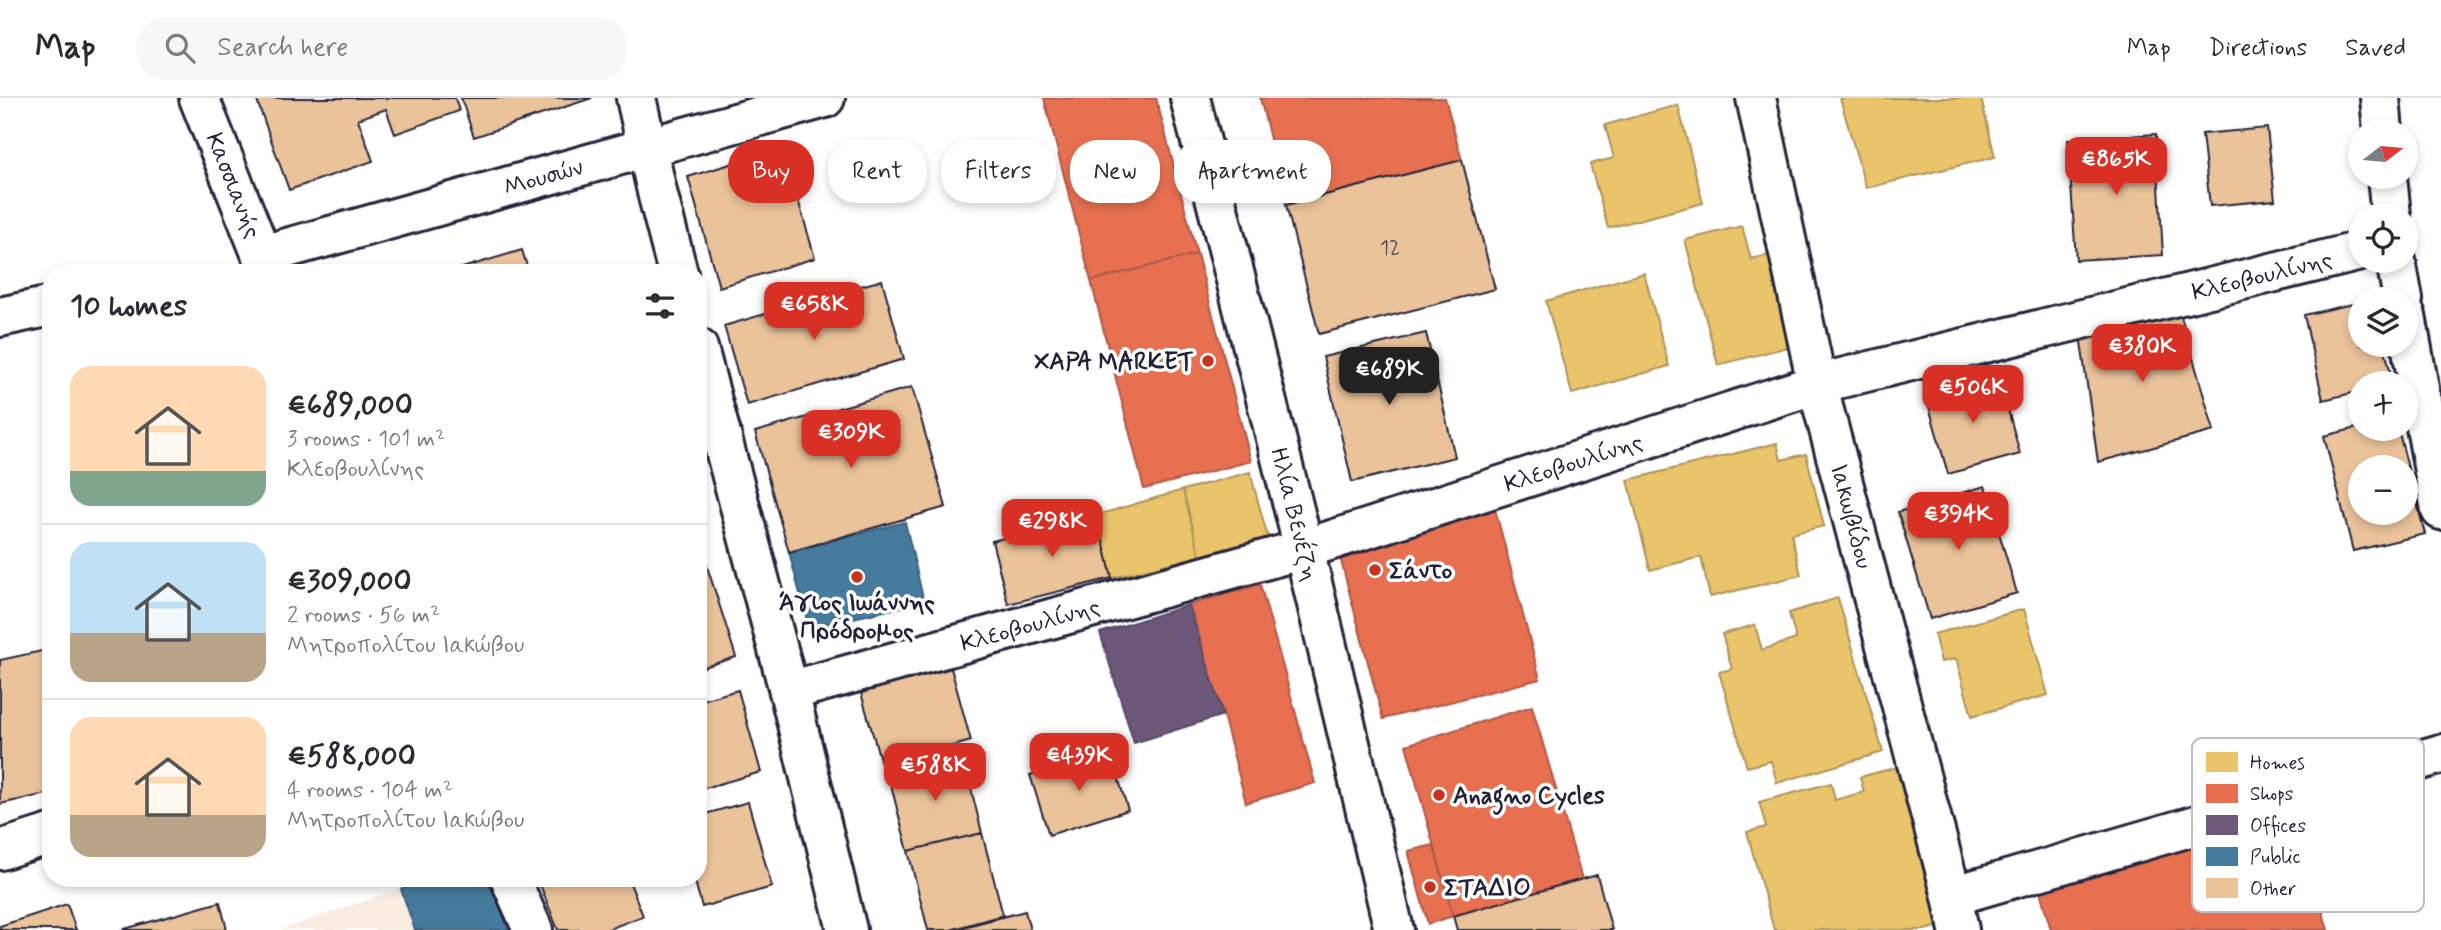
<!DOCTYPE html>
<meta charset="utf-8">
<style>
:root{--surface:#fff;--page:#f7f7f7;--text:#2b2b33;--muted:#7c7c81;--line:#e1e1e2;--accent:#d93025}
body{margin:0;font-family:Mynerve,sans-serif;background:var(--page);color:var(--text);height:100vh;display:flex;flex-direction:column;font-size:26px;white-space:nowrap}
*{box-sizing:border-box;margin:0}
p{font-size:23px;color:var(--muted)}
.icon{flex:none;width:38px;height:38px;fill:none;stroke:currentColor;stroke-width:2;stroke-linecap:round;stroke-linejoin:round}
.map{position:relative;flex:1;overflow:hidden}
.sheet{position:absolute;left:42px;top:166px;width:665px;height:623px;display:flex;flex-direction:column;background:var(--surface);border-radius:28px;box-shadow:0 4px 10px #0003}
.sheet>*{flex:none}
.top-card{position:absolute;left:728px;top:42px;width:665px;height:63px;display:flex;gap:14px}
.needle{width:46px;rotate:74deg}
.controls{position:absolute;left:2348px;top:21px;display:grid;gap:14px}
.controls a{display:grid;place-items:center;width:70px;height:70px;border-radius:50%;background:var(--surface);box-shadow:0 4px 10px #0003;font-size:35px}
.price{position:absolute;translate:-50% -60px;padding:0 16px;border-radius:14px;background:var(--accent);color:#fff;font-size:23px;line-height:46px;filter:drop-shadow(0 2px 4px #0008)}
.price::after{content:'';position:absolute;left:50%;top:42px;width:21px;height:16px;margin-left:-10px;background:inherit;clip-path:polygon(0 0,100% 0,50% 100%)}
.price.active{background:#222;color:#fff}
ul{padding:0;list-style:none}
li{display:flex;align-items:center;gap:21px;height:175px;padding:0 28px}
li+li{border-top:2px solid var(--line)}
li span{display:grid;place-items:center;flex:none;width:196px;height:140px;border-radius:21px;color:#555}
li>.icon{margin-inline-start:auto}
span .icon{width:84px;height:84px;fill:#fffc;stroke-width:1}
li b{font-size:30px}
h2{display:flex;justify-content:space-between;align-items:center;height:84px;padding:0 28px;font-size:30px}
.tag{padding:0 24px;border-radius:28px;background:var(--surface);box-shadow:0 4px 10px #0003;font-size:24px;line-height:63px}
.tag.active{background:var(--accent);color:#fff}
header{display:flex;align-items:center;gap:42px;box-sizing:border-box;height:98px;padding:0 35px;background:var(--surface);border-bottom:2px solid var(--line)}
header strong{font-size:33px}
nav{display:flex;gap:38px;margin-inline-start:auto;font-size:24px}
.search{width:490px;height:63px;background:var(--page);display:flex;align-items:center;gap:18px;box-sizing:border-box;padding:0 24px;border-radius:28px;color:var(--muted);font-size:26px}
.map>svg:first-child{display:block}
</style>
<header>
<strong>Map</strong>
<div class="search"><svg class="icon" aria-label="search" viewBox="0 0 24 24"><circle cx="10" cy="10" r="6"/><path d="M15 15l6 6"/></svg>Search here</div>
<nav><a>Map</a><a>Directions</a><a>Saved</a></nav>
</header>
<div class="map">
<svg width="2441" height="832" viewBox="0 0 2441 832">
<rect width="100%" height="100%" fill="#fff"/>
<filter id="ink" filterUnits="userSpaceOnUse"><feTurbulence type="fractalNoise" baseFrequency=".0143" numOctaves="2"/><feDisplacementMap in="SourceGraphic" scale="14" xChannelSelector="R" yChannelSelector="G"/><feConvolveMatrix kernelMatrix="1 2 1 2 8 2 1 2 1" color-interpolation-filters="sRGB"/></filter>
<g filter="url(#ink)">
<!-- built -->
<path fill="#f9ede1" d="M431,780L491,781L508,832H280Z"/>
<!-- homes -->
<path fill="#e9c46a" stroke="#ad935c" stroke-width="2" d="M1840,0H1981L1995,59L1866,90Z
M1678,7L1703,105L1608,130L1590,66L1614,60L1605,27Z
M1742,128L1751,161L1769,157L1792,248L1718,267L1685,142Z
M1644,175L1669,268L1572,296L1546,203Z
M1777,345L1781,362L1806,356L1824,428L1791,436L1801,477L1710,499L1701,459L1650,472L1628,382Z
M1250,374L1268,440L1200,458L1183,392Z
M1183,392L1200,458L1112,480L1097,417Z
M1838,500L1883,654L1777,685L1771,663L1747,669L1719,574L1732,571L1722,536L1755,527L1762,552L1796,541L1789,515Z
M2024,511L2048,597L1972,618L1956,561L1941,564L1934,536Z
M1905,667L1955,824L1925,832H1774L1747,734L1766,729L1759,704L1831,685L1835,702L1864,694L1860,679Z"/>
<!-- shops -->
<path fill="#e76f51" stroke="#ac584a" stroke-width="2" d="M1044,0H1156L1197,156L1091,183Z
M1260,0H1445L1462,62L1286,107Z
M1197,156L1251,363L1144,391L1091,183Z
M1494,407L1540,581L1383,621L1337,448Z
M1260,486L1315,685L1246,705L1223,617L1189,507Z
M1532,608L1582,781L1453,818L1406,647Z
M2296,720L2328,832H2051L2040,793Z
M1434,747L1453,818L1428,826L1408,753Z"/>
<!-- offices -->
<path fill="#6d597a" stroke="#564867" stroke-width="2" d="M1189,507L1223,617L1134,645L1100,535Z"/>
<!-- public -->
<path fill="#457b9d" stroke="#3a6080" stroke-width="2" d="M905,424L924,504L809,530L789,454Z
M431,780H491L508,832H415L401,791Z"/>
<!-- building -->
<path fill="#ebc39b" stroke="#22223b" stroke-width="2" fill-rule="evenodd" d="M256,0H455L459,13L395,36L386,11L358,21L373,63L289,92Z
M461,0H592L474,39Z
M2267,30L2275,102L2210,108L2202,36Z
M2156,36L2163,157L2076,162L2068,42Z
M783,50L815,160L719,189L688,79Z
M1462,62L1495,191L1319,236L1286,107Z
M522,152L529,175H452V173Z
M882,182L904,261L747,307L724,228Z
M2361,204V247H2384L2393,285H2361V293L2323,302L2304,217Z
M2178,208L2214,333L2098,364L2079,230Z
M1426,235L1455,359L1352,384L1323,259Z
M1999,278L2020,356L1948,376L1926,298Z
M912,289L946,409L789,454L755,334Z
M2361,329V331H2398L2425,436L2353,453L2324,338ZM2361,369H2406V415H2361Z
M1985,388L2017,495L1930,521L1898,414Z
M1097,417L1112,480L1008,506L992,443Z
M698,440L736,559L698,571Z
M51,551V695L0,706V562Z
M951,570L971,643L882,668L861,595Z
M738,592L761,674L698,692V603Z
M1110,653L1128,712L1049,737L1030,677Z
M963,658L982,735L908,753L888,676Z
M748,704L772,789L702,809L694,780H698V718Z
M982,735L1003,817L950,832H928L908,753Z
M1597,777L1612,832H1457L1453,818Z
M547,780H628L643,818L606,832H558L539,784Z
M220,804L227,832H121Z
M67,806L76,832H0V828Z
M1025,813L1030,832H952Z"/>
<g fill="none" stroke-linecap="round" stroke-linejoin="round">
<!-- street casing -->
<g stroke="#22223b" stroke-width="44">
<g id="street">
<path id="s1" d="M199,0L269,175"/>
<path d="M636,0L658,98L678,175"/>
<path id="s2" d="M1190,0L1304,451L1394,832"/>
<path id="s3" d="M1756,0L1817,286L1952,798L1959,832"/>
<path d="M2380,0L2383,33"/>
<path d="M2387,79L2391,117"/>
<path id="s4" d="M262,157L825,0"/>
<path d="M2396,163L2403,201"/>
<path d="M2406,218L2441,412"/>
<path d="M0,219L51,208"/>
<path d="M698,250L789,593L847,832"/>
<path id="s5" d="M789,593L1304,451L1817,286L2361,153"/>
<path d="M0,752L51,736"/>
<path d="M510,780L533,832"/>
<path d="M1952,798L2441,656"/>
</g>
</g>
<!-- path -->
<path stroke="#22223b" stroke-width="4.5" stroke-dasharray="2 5" stroke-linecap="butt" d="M186,175L213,169"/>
<!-- street -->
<use href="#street" stroke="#fff" stroke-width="38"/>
</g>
</g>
<!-- markers -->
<g fill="#c8321e" stroke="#fff" stroke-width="2.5">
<circle cx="1208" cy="263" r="7"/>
<circle cx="1375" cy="472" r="7"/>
<circle cx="857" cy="479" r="7"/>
<circle cx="1439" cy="697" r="7"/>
<circle cx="1430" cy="789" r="7"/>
</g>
<g text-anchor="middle" stroke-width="7" stroke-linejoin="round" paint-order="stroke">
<!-- number labels -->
<g font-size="21" fill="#544a53">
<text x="1390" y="156">12</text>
</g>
<!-- street labels -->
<g font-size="24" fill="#22223b" stroke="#fff">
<text dy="8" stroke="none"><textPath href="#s4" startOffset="292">Μουσών</textPath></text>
<text dy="8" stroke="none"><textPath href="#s1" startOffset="94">Κασσιανής</textPath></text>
<text dy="8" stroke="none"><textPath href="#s5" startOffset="1531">Κλεοβουλίνης</textPath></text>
<text dy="8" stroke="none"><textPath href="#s5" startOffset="817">Κλεοβουλίνης</textPath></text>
<text dy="8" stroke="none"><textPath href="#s2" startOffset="429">Ηλία Βενέζη</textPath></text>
<text dy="8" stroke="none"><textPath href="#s3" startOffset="429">Ιακωβίδου</textPath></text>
<text dy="8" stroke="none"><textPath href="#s5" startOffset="250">Κλεοβουλίνης</textPath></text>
</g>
<!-- poi labels -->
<g font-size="24" font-weight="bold" fill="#22223b" stroke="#fff" text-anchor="start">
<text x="1194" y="271" text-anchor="end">XAPA MARKET</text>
<text x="1389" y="480">Σάντο</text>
<text x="857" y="512" text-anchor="middle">Άγιος Ιωάννης<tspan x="857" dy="28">Πρόδρομος</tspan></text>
<text x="1453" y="705">Anagno Cycles</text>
<text x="1444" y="797">ΣΤΑΔΙΟ</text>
</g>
</g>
<!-- legend -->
<rect x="2192" y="640" width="232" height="174" rx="10" fill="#fff" stroke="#bdbdc4" stroke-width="2"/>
<rect x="2206" y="654" width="32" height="20" fill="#e9c46a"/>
<rect x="2206" y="686" width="32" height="19" fill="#e76f51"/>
<rect x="2206" y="717" width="32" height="20" fill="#6d597a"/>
<rect x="2206" y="749" width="32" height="19" fill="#457b9d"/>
<rect x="2206" y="780" width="32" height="20" fill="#ebc39b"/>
<g font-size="19" fill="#22223b">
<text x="2250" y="671">Homes</text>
<text x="2250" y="702">Shops</text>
<text x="2250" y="734">Offices</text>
<text x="2250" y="765">Public</text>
<text x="2250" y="797">Other</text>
</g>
</svg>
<div class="controls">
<a><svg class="needle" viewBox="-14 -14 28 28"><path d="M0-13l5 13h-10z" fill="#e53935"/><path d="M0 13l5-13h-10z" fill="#7c7c81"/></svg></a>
<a><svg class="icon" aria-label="locate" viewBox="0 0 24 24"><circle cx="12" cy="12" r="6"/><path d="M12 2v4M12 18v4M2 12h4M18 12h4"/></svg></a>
<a><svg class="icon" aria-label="layers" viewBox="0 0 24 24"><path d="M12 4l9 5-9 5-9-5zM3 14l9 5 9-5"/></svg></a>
<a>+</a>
<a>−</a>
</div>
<b class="price" style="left:2116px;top:99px">€865K</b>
<b class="price" style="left:814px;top:244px">€658K</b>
<b class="price" style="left:2142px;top:286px">€380K</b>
<b class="price active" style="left:1389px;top:309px">€689K</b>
<b class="price" style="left:1973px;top:327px">€506K</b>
<b class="price" style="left:851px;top:372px">€309K</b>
<b class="price" style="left:1958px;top:454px">€394K</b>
<b class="price" style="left:1052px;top:461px">€298K</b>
<b class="price" style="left:1079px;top:695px">€439K</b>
<b class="price" style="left:935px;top:705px">€588K</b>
<div class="top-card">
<a class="tag active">Buy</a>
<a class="tag">Rent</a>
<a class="tag">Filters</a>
<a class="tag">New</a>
<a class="tag">Apartment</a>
</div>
<section class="sheet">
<h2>10 homes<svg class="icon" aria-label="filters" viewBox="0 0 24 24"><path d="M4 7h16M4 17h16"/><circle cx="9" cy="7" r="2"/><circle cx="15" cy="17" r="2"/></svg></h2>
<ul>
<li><span style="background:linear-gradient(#ffd9b3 75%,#7fa58c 0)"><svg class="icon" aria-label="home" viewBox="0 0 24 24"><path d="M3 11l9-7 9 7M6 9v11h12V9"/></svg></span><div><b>€689,000</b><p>3 rooms · 101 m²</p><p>Κλεοβουλίνης</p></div></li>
<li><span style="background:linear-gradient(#bfe0f5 65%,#b9a48a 0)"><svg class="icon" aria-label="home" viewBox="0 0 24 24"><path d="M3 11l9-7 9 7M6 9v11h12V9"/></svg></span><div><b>€309,000</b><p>2 rooms · 56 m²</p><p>Μητροπολίτου Ιακώβου</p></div></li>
<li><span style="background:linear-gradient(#ffd9b3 70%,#b9a48a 0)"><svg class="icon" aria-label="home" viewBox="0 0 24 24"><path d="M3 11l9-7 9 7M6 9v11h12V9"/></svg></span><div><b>€588,000</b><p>4 rooms · 104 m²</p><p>Μητροπολίτου Ιακώβου</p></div></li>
</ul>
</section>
</div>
